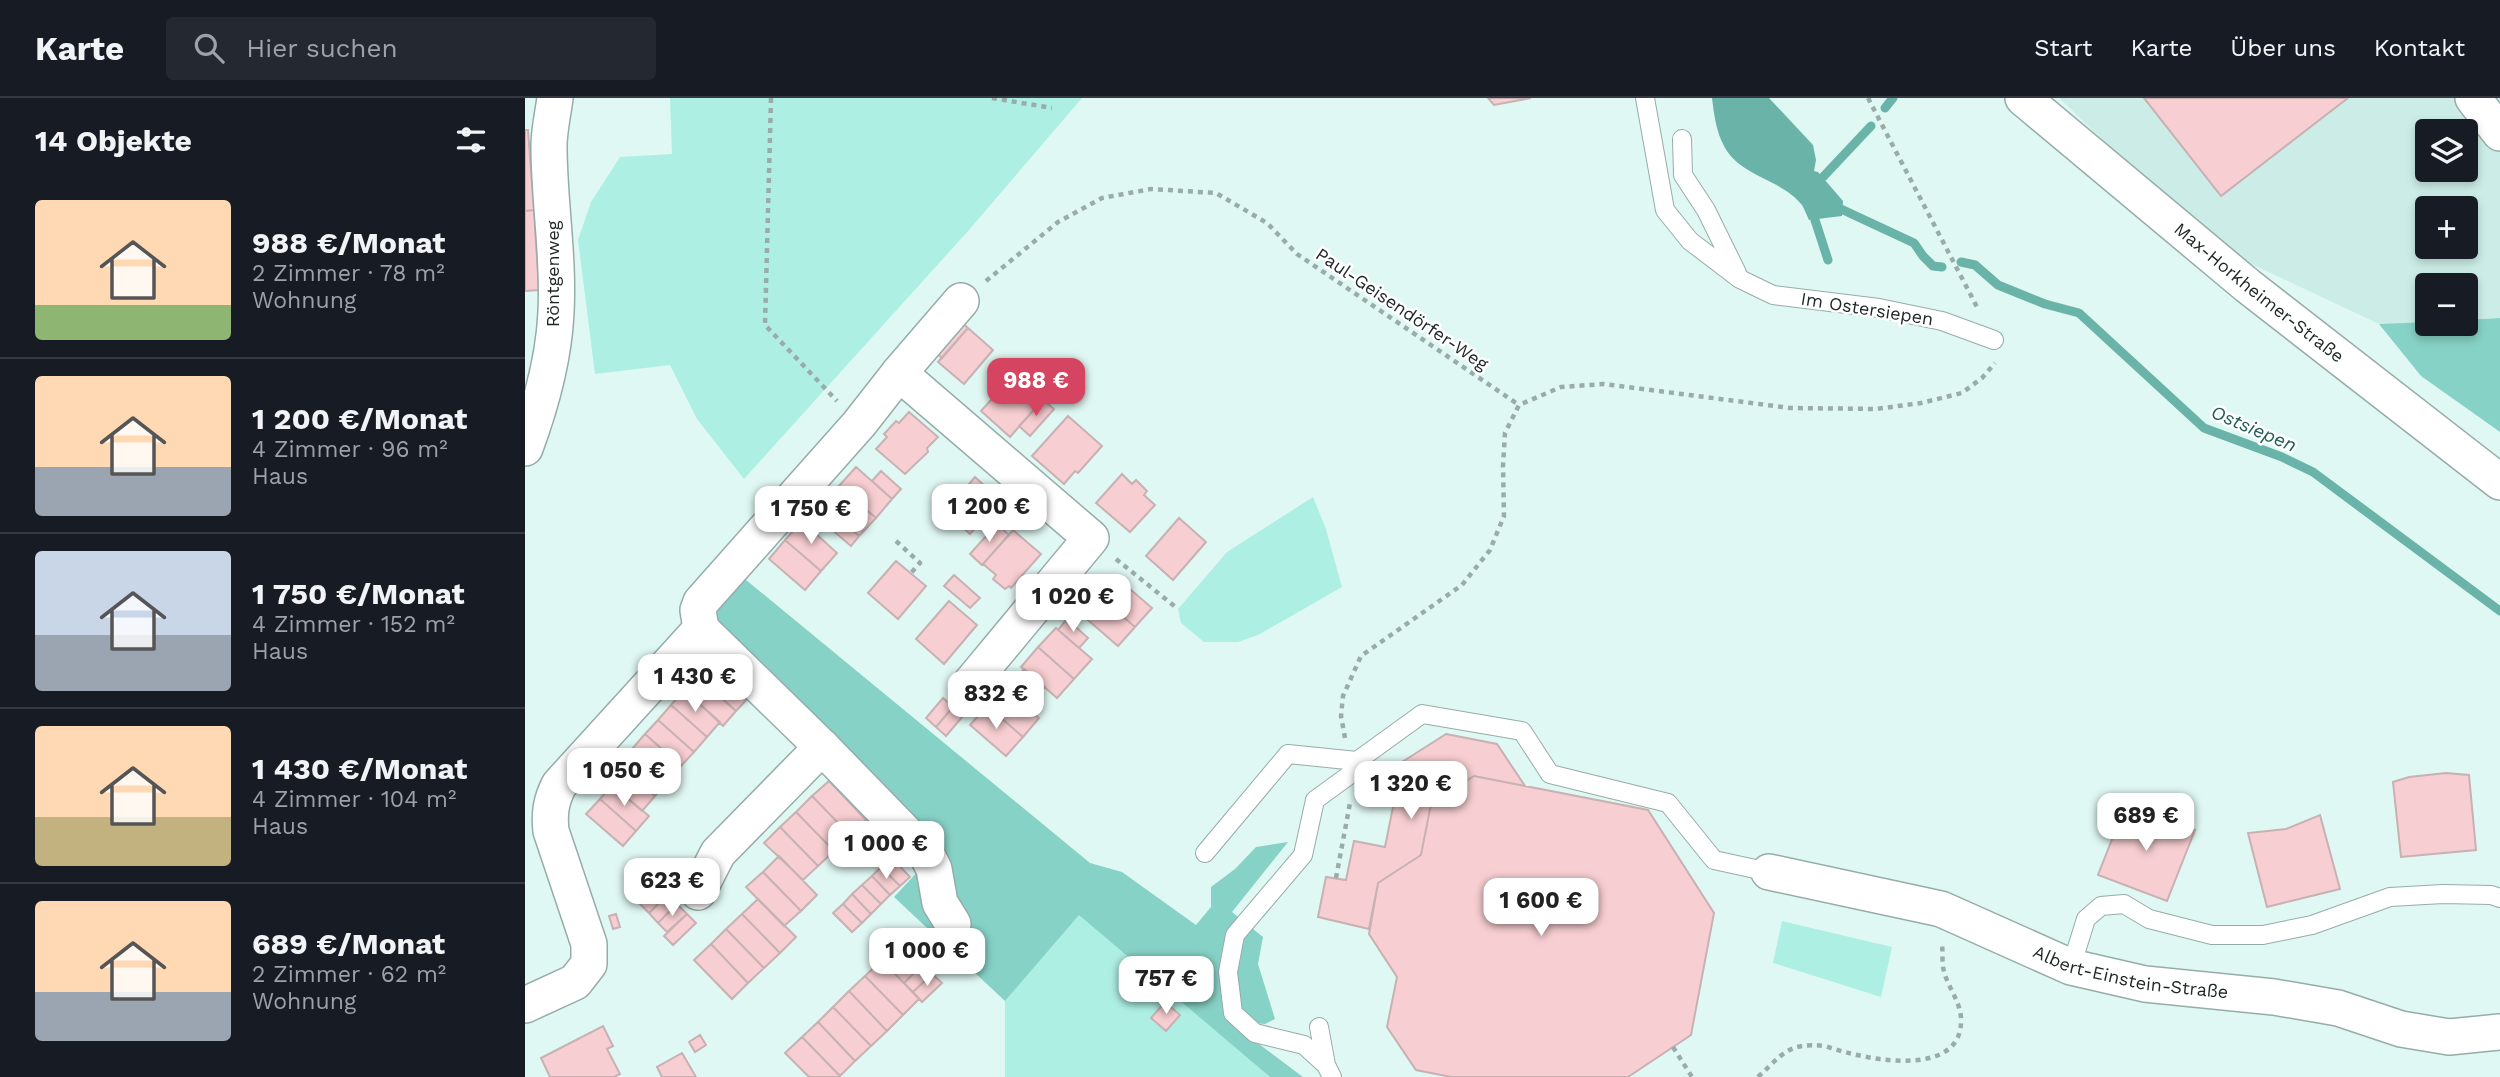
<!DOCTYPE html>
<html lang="de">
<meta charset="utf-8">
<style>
:root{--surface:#171b24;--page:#242831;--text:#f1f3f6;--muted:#9ea1a6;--line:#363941;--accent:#d54461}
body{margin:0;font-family:"Work Sans",sans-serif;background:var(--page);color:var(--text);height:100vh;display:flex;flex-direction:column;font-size:26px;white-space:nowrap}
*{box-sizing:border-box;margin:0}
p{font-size:23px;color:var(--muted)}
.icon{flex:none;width:38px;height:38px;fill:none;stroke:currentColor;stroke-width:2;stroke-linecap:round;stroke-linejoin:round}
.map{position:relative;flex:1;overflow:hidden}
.drawer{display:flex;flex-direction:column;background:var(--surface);width:525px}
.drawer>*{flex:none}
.tools{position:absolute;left:1890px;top:21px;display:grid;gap:14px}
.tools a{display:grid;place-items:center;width:63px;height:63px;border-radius:7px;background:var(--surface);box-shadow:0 4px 10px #0003;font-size:35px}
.price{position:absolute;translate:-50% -60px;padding:0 16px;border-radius:14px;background:#fff;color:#222;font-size:23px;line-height:46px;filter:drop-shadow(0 2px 4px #0008)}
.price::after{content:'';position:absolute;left:50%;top:42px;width:21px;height:16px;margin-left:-10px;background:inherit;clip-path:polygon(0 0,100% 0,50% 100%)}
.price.current{background:var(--accent);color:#fff}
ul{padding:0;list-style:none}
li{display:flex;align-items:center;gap:21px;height:175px;padding:0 35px}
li+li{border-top:2px solid var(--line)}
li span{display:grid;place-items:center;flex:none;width:196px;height:140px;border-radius:7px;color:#555}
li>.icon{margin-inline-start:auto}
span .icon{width:84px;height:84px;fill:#fffc;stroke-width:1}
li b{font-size:30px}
h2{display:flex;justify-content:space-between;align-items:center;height:84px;padding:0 35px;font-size:30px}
header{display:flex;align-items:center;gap:42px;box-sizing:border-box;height:98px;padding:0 35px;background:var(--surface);border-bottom:2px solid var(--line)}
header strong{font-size:33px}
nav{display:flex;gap:38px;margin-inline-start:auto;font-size:24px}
.search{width:490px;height:63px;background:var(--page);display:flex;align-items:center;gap:18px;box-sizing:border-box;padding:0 24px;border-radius:7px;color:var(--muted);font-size:26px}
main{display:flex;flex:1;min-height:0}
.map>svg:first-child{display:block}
</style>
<header>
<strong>Karte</strong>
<div class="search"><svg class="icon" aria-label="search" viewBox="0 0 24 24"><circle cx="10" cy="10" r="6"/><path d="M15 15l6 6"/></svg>Hier suchen</div>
<nav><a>Start</a><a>Karte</a><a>Über uns</a><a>Kontakt</a></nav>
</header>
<main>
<section class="drawer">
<h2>14 Objekte<svg class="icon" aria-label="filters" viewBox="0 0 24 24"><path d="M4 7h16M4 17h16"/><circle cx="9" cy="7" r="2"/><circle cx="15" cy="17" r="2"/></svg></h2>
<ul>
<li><span style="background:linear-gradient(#ffd9b3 75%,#8fb573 0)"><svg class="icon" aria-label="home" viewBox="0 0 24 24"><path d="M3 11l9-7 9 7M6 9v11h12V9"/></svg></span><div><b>988 €/Monat</b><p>2 Zimmer · 78 m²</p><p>Wohnung</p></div></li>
<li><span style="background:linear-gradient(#ffd9b3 65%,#9aa5b1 0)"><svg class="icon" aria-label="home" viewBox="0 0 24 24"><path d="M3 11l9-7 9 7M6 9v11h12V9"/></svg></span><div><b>1 200 €/Monat</b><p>4 Zimmer · 96 m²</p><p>Haus</p></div></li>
<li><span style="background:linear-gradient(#c9d6e8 60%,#9aa5b1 0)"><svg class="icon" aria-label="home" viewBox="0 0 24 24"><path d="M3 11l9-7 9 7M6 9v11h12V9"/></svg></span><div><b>1 750 €/Monat</b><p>4 Zimmer · 152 m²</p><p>Haus</p></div></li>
<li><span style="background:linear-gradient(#ffd9b3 65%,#c2b280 0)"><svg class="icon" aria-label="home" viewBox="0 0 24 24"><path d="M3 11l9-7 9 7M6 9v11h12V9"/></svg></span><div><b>1 430 €/Monat</b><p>4 Zimmer · 104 m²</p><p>Haus</p></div></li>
<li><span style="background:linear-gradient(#ffd9b3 65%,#9aa5b1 0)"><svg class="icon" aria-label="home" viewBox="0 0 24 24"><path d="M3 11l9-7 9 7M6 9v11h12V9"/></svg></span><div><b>689 €/Monat</b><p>2 Zimmer · 62 m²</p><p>Wohnung</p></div></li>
</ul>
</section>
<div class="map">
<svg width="1975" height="979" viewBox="0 0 1975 979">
<rect width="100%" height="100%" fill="#e0f8f3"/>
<!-- built -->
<path fill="#ccede7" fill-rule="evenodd" d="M1534,0H1975V220L1941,222V187H1902V224L1854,226L1720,163L1618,81ZM1902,33H1941V72H1902ZM1902,110H1941V149H1902Z"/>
<!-- green -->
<path fill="#aeefe4" d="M145,0H557L444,132L219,381L172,321L145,267L70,276L53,142L66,104L95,59L147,56Z
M788,399L801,431L817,489L733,537L713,544H679L656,525L653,511L702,454Z
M554,816L745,979H480V903Z
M1257,823L1367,849L1356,899L1248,865Z"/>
<!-- forest -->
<path fill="#87d2c6" d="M1975,220V334L1896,278L1854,226L1902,224V226H1941V222Z
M215,477L565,765L597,774L671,827L686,809V789L710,771L731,749L763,744L707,814L738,839L733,866L750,921L740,926L702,922L778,979H745L554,817L480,903L369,799L397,769L188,552L194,502Z"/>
<!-- water -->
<path fill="#69b3a8" d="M1187,0H1244L1288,47L1291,62L1289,73L1293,74L1318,103L1317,118L1284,122C1282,118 1280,112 1277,107C1257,81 1215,79 1199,48C1191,33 1189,16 1187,0Z"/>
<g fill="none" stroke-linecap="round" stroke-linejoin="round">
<!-- stream -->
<path stroke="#69b3a8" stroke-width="9" d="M1360,10L1368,0
M1298,79L1346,28
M1316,111L1389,145L1398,158L1408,168L1417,169
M1290,122L1303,162
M1436,164L1450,167L1473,187L1520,206L1554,215L1679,330L1757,359L1788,374L1975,513"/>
</g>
<!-- building -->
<path fill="#f7ced1" stroke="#c7b1b3" stroke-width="2" d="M963,0H1006L969,7Z
M1619,0H1823L1696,98Z
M0,32H3L9,112L0,113Z
M9,112L14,192L0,193V113Z
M433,221L443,230L417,260L407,251Z
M443,230L468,252L439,286L413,264Z
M489,270L521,298L485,339L456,313L477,290L474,287Z
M518,302L529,311L505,338L494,328Z
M384,314L413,339L402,350L403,354L380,376L351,351L362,339L359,336L371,323L374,325Z
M543,318L577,348L553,375L550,373L539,386L507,358Z
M331,369L367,401L351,420L314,388Z
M356,373L376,391L367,401L347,383Z
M597,376L607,386L611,382L622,393L619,397L630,407L605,434L571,405Z
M450,379L475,402L445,436L420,414Z
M314,388L351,420L334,438L298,406Z
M314,420L334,438L326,448L305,430Z
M654,420L681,444L648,482L621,458Z
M277,423L312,455L296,473L260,442Z
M472,426L484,437L457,467L445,456Z
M488,432L516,456L486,490L484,488L480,491L468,481L471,477L458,466Z
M260,442L296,473L280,492L244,461Z
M371,463L401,488L373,521L343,495Z
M429,477L455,500L445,510L419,488Z
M591,479L627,510L610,529L574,498Z
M574,498L610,529L593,548L557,517Z
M424,503L452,527L419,566L391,541Z
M542,521L563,540L554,550L533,532Z
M531,530L567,561L549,581L513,549Z
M513,549L549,581L532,600L496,569Z
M189,566L225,598L211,613L175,581Z
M499,571L520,589L511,599L490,581Z
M175,581L211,613L198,628L163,595Z
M489,581L513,602L505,612L481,591Z
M478,589L514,620L498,639L462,608Z
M159,592L195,624L182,639L146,607Z
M418,600L428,609L411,629L401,620Z
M146,607L182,639L169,654L133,622Z
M462,608L498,639L481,658L445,627Z
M428,609L438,618L421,638L411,629Z
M133,622L169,654L156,668L120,636Z
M120,636L156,668L143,683L107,651Z
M921,636L972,646L1000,688L949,678L906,706L896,757L853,785L844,831L793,819L801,779L821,782L829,743L860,749L877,664Z
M107,651L143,683L130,698L94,666Z
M94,666L130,698L117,713L80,681Z
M1921,675L1944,677L1951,752L1876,759L1868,684L1884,679Z
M949,678L1123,712L1189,815L1166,937L1103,979H926L891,972L862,929L872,879L844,836L853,785L896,757L906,706Z
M304,683L341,722L325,737L287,698Z
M87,687L124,718L111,733L75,701Z
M287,698L325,737L309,753L271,714Z
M75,701L111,733L98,748L61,716Z
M1601,706L1633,722L1670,732L1642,803L1573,777Z
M271,714L309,753L293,768L255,729Z
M1795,717L1815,791L1742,809L1723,735L1761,731Z
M255,729L293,768L278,782L239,745Z
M254,758L292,797L276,813L238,774Z
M366,759L385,779L375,788L356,769Z
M356,769L375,788L365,797L347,778Z
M238,774L276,813L259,828L221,789Z
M347,778L365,797L356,806L337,787Z
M134,787L143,796L124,815L114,805Z
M337,787L356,806L346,816L327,796Z
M143,796L152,806L133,825L124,815Z
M327,796L346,816L337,825L318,806Z
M233,801L271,839L255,855L217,816Z
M152,806L162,816L142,834L133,825Z
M318,806L337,825L327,834L308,815Z
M91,816L95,829L88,831L84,818Z
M162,816L171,825L148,847L139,838Z
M217,816L255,855L239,870L201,831Z
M201,831L239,870L223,885L186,846Z
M370,837L389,856L379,866L360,846Z
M186,846L223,885L207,901L169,862Z
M360,846L379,866L369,875L351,856Z
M389,856L398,866L379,885L369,875Z
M357,862L394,901L378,917L340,878Z
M398,866L407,876L388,894L379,885Z
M407,876L417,885L397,904L388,894Z
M340,878L378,917L362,933L324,893Z
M324,893L362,933L346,948L308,909Z
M640,904L655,917L641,933L626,920Z
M308,909L346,948L330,963L293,924Z
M293,924L330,963L315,978L277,939Z
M78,928L88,948L82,951L95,976L89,979H25L16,960Z
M175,937L181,947L170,954L164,944Z
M277,939L315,978L314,979H284L260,955Z
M157,955L171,979H137L132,969Z"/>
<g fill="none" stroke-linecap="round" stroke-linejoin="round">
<!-- service casing -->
<g stroke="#96aca8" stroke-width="20">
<path id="service" d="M1120,0L1140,112L1165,143L1215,181L1248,197L1354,210L1417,223L1469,242
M1157,41L1158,77L1181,112L1212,175
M680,755L763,656L832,663
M1546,869L1561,821L1576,808L1599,806L1624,821L1687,837H1738L1787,827L1865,799L1918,796L1966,797L1975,800
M794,929L801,967
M807,979L801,967L779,947L730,935L708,915L703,874L710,837L778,757L790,702L830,673L832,663L897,616L997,633L1025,676L1143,705L1189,762L1244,774"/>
</g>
<!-- minor casing -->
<g stroke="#96aca8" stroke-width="38">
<g id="minor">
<path id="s1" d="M1498,0L1723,188L1975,384"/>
<path d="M1948,0L1975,35"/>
<path d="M374,275L566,440L445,586"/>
<path d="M0,350C16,307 29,260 31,214C34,158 24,103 24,48C24,32 28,16 30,0"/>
<path d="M176,531L173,512L176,504L334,326L374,275L436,203"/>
<path d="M176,531L297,649L402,757L409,771L415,805L428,826"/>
<path id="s2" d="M1244,774L1416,811L1546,869L1620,886L1749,899L1813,910L1876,931L1924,939L1975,934"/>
<path d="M173,794L193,755L297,649"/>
<path d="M0,907L50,884L64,866V846L26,733C24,715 26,703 34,687L176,531"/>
</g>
</g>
<!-- path -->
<path stroke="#9aaca9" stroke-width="4.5" stroke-dasharray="5 5" stroke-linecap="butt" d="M246,0L240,227L312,303
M467,0L527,10
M1343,0L1452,209
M461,183L533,124L577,100L626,91L691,95L742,125L772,156L994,307
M371,443L395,465L386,475
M591,461L653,511
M820,640L816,618L818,598L836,558L937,487L965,452L979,418L978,368L980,335L994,307L1036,289L1079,286L1265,310L1351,311L1396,305L1437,295L1457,280L1470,265
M811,780L825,705
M1148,949L1167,979
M1233,979C1258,956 1263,944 1300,948C1349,965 1439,979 1436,920C1435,902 1421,887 1418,869C1417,862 1418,854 1417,847"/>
<!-- service -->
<use href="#service" stroke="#fff" stroke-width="18"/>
<!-- minor -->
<use href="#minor" stroke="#fff" stroke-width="35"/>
</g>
<g text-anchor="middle" stroke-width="5" stroke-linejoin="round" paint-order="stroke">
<!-- street labels -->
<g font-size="18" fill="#1e2726" stroke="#fff">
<text transform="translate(28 176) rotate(-90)" y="6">Röntgenweg</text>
<text dy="6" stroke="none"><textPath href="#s1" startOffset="306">Max-Horkheimer-Straße</textPath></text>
<text transform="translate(877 211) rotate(34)" y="6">Paul-Geisendörfer-Weg</text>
<text transform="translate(1342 211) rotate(9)" y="6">Im Ostersiepen</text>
<text dy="6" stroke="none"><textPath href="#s2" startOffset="378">Albert-Einstein-Straße</textPath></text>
</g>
<!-- water labels -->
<g font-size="19" font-style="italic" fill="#225f57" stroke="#fff">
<text transform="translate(1729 330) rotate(23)" y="7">Ostsiepen</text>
</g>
</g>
</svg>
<div class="tools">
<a><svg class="icon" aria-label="layers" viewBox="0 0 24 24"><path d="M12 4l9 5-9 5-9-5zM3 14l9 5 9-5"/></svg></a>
<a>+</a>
<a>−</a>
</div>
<b class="price current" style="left:511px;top:320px">988 €</b>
<b class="price" style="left:464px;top:446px">1 200 €</b>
<b class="price" style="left:286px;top:448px">1 750 €</b>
<b class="price" style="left:548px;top:536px">1 020 €</b>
<b class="price" style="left:170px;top:616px">1 430 €</b>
<b class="price" style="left:471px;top:633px">832 €</b>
<b class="price" style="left:99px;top:710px">1 050 €</b>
<b class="price" style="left:886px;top:723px">1 320 €</b>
<b class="price" style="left:1621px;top:755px">689 €</b>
<b class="price" style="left:361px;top:783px">1 000 €</b>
<b class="price" style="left:147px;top:820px">623 €</b>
<b class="price" style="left:1016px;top:840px">1 600 €</b>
<b class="price" style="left:402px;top:890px">1 000 €</b>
<b class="price" style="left:641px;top:918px">757 €</b>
</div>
</main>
